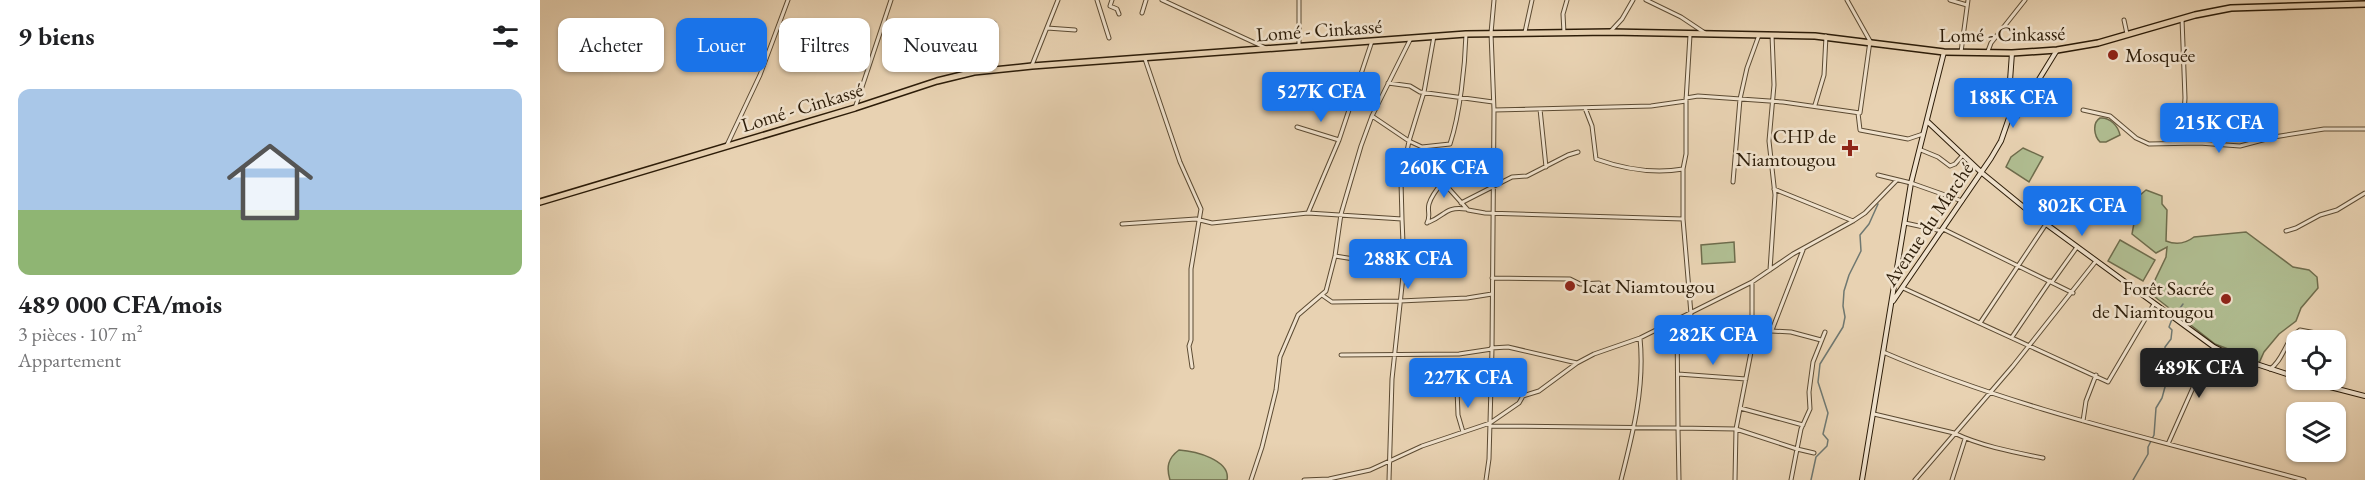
<!DOCTYPE html>
<html lang="fr">
<meta charset="utf-8">
<style>
:root{--surface:#fff;--page:#f6f6f6;--text:#202124;--muted:#757577;--accent:#1a73e8}
body{margin:0;font-family:"EB Garamond",serif;background:var(--page);color:var(--text);height:100vh;display:flex;flex-direction:column;font-size:22px;white-space:nowrap}
*{box-sizing:border-box;margin:0}
p{font-size:20px;color:var(--muted)}
.icon{flex:none;width:33px;height:33px;fill:none;stroke:currentColor;stroke-width:2;stroke-linecap:round;stroke-linejoin:round}
.map{position:relative;flex:1;overflow:hidden}
.panel{display:flex;flex-direction:column;background:var(--surface);width:540px}
.panel>*{flex:none}
.guide{position:absolute;left:18px;top:18px;width:570px;height:54px;display:flex;gap:12px}
.fabs{position:absolute;left:1746px;top:330px;display:grid;gap:12px}
.fabs a{display:grid;place-items:center;width:60px;height:60px;border-radius:12px;background:var(--surface);box-shadow:0 2px 4px #0004;font-size:30px}
.price{position:absolute;translate:-50% -51px;padding:0 14px;border-radius:6px;background:var(--accent);color:#fff;font-size:20px;line-height:39px;filter:drop-shadow(0 2px 3px #0008)}
.price::after{content:'';position:absolute;left:50%;top:36px;width:18px;height:14px;margin-left:-9px;background:inherit;clip-path:polygon(0 0,100% 0,50% 100%)}
.price.active{background:#222;color:#fff}
ul{padding:0;list-style:none}
li{display:grid;align-content:center;gap:12px;height:318px;padding:0 18px}
li span{display:grid;place-items:center;height:186px;border-radius:12px;color:#555}
li>.icon{margin-inline-start:auto}
span .icon{width:108px;height:108px;fill:#fffc;stroke-width:1}
li b{font-size:26px}
h2{display:flex;justify-content:space-between;align-items:center;height:72px;padding:0 18px;font-size:26px}
.chip{padding:0 21px;border-radius:12px;background:var(--surface);box-shadow:0 2px 4px #0004;font-size:21px;line-height:54px}
.chip.active{background:var(--accent);color:#fff}
main{display:flex;flex:1;min-height:0}
.map>svg:first-child{display:block}
</style>
<main>
<section class="panel">
<h2>9 biens<svg class="icon" aria-label="filters" viewBox="0 0 24 24"><path d="M4 7h16M4 17h16"/><circle cx="9" cy="7" r="2"/><circle cx="15" cy="17" r="2"/></svg></h2>
<ul>
<li><span style="background:linear-gradient(#a9c7e8 65%,#8fb573 0)"><svg class="icon" aria-label="home" viewBox="0 0 24 24"><path d="M3 11l9-7 9 7M6 9v11h12V9"/></svg></span><div><b>489 000 CFA/mois</b><p>3 pièces · 107 m²</p><p>Appartement</p></div></li>
</ul>
</section>
<div class="map">
<svg width="1825" height="480" viewBox="0 0 1825 480">
<rect width="100%" height="100%" fill="#e8d2b2"/>
<filter id="stains"><feTurbulence type="fractalNoise" baseFrequency=".00333" numOctaves="4"/><feColorMatrix values="0 0 0 0 .2 0 0 0 0 .09 0 0 0 0 .02 0 0 0 .5 -.17"/></filter>
<radialGradient id="worn" r=".72"><stop offset=".6" stop-color="#630" stop-opacity="0"/><stop offset="1" stop-color="#630" stop-opacity=".3"/></radialGradient>
<!-- green -->
<path fill="#b0bd91" stroke="#6e6c4c" stroke-width="1.5" d="M1560,118C1570,117 1578,126 1580,135L1566,142H1560C1554,136 1552,123 1560,118Z
M1483,148L1503,157L1489,182L1466,167L1471,157Z
M1606,190L1622,196V204L1627,210L1626,241C1636,245 1645,244 1654,237L1706,232L1753,267L1769,270L1777,277L1778,288L1761,308L1756,321L1739,334L1724,352L1719,363L1714,359L1675,344L1615,297V280L1626,257L1627,247L1616,253L1592,234L1599,196Z
M1580,240L1615,260L1603,281L1568,261Z
M1194,242L1195,262L1162,264L1161,245Z
M639,450C655,451 691,460 687,480H630C626,467 628,458 639,450Z"/>
<g fill="none" stroke-linecap="round" stroke-linejoin="round">
<!-- stream -->
<path stroke="#6f7871" stroke-width="1.5" d="M1635,315L1643,304
M1271,480L1276,457L1287,446L1288,440L1283,434L1288,413L1278,382L1280,364L1303,327L1305,317L1303,306L1304,291L1309,275L1321,251L1320,235L1329,224L1338,204
M1593,480L1608,454V447L1614,435L1616,408L1622,398L1625,387V347L1631,339L1632,330L1629,327L1632,319"/>
<!-- minor casing -->
<g stroke="#5b4a32" stroke-width="5">
<path id="minor" d="M557,0L569,38
M572,0L570,6L577,9L579,14
M622,0L726,48
M1106,0L1141,17L1165,33
M1410,0L1427,5
M602,13L606,0
M1584,20L1587,34
M507,28L535,30
M985,32L992,0
M1070,32L1082,19L1093,0
M1024,33L1023,14L1027,0
M1150,35L1146,101V154L1143,169V219L1151,314
M759,47V0
M1448,51L1451,43L1485,0
M1421,52L1428,0
M605,59L640,162L661,209L651,269V340L649,346L652,367
M492,65L518,0
M447,71L454,23
M848,83L870,86L880,92L953,102
M1146,98L1158,96L1243,102L1320,113L1330,41L1307,0
M1275,105L1284,75L1286,36
M315,108L351,0
M1045,108L1052,126L1056,159C1084,169 1114,174 1143,169
M1000,109L1006,167
M954,110L1111,106L1146,101
M1543,110L1570,116L1596,138L1609,144L1659,143L1700,146L1734,137L1784,129H1825
M1318,113L1320,130L1368,139L1383,134
M832,116L869,141L882,147L910,144C920,114 925,66 926,34
M757,127L799,140
M1642,143L1645,98L1642,19
M187,145L220,75L248,0
M1381,150L1398,157L1410,166L1415,164L1423,155
M1338,175L1371,183L1422,201
M902,181L928,210L945,213L1143,219
M1193,182L1200,99L1207,68L1219,35
M1234,189L1313,221
M921,203L972,177L987,176L1028,155L1038,152
M768,213L799,140L832,41
M1491,213L1503,192
M889,222C905,216 905,206 926,209
M887,223C891,216 887,211 889,204C893,190 907,179 914,167
M1365,223L1402,231
M582,224L656,219L672,223L768,213L862,219L861,182L869,141L884,92L894,36
M1403,229L1533,293
M1746,231L1756,228L1780,215L1797,210L1825,193
M795,256L864,267
M1230,270L1235,195L1229,141L1234,85L1232,35
M952,278L1030,279L1040,284L1059,283
M1512,282L1537,247
M1363,288L1568,382L1614,304
M782,295L792,302L860,301L927,298L952,294
M1440,323L1506,224
M1213,330L1251,332L1281,340
M1232,330L1263,250
M1472,337L1510,281
M1796,344L1800,348
M951,348L968,347L1037,363
M1343,352C1478,410 1622,441 1764,480
M801,355L919,354L952,349
M1730,369C1744,360 1745,339 1760,330L1781,334L1793,340
M1138,374L1206,379
M917,389L918,415L923,432
M1200,408L1263,425
M1334,414L1414,433C1441,446 1473,452 1503,458
M1543,421L1546,401L1556,375
M951,426L1138,428L1137,320
M1628,444L1656,381L1674,347
M1274,453L1257,449L1261,429L1270,409L1269,392L1273,362L1285,332
M711,480L722,447L736,390L740,357L758,315L786,291L795,256L801,214L821,146L832,116L871,38
M764,480L789,479L830,470L882,446L950,423L979,403L983,396L999,391L1037,363L1054,354L1100,338L1212,282L1253,254L1313,221L1325,213L1357,180
M849,480L852,379L864,267L862,219
M946,480L949,459L952,349L954,110L951,33L954,0
M1081,480C1093,433 1105,387 1100,338
M1139,480L1138,428L1196,429L1257,449L1251,480
M1195,480L1196,429L1212,347V282
M1375,480L1473,366L1556,261
M1412,480L1425,439"/>
</g>
<!-- secondary casing -->
<g stroke="#2c1c08" stroke-width="6">
<path id="secondary" d="M1469.5 113a4.5 4.5 0 1 1 9 0a4.5 4.5 0 1 1-9 0Z
M1470,111L1468,108L1472,53
M1479,112L1517,50
M1388,122L1442,173L1491,213L1674,347L1692,356L1756,377
M1353,301L1451,158L1461,141L1470,115
M1763,380L1825,396
M1322,480L1371,183L1404,52"/>
</g>
<!-- trunk casing -->
<g stroke="#2c1c08" stroke-width="8">
<path id="trunk" d="M0,202L315,108L397,81L434,72L492,66L926,34L1070,32L1275,36L1404,52L1472,53L1517,50L1558,43L1655,15L1691,8L1825,4"/>
</g>
<!-- minor -->
<use href="#minor" stroke="#f0e2cd" stroke-width="3"/>
<!-- secondary -->
<use href="#secondary" stroke="#f0e2cd" stroke-width="4"/>
<!-- trunk -->
<use href="#trunk" stroke="#e8d2b2" stroke-width="5"/>
</g>
<!-- markers -->
<g fill="#8f2418" stroke="#f0e2cd" stroke-width="2">
<circle cx="1573" cy="55" r="6"/>
<path d="M1307 139h6v6h6v6h-6v6h-6v-6h-6v-6h6z"/>
<circle cx="1030" cy="286" r="6"/>
<circle cx="1686" cy="299" r="6"/>
</g>
<g text-anchor="middle" stroke-width="5" stroke-linejoin="round" paint-order="stroke">
<!-- street labels -->
<g font-size="20" fill="#2c1c08" stroke="#f0e2cd">
<text transform="translate(779 30) rotate(-4)" y="7">Lomé - Cinkassé</text>
<text transform="translate(1462 34) rotate(-1)" y="7">Lomé - Cinkassé</text>
<text transform="translate(262 107) rotate(-17)" y="7">Lomé - Cinkassé</text>
<text transform="translate(1388 224) rotate(-56)" y="7">Avenue du Marché</text>
</g>
<!-- poi labels -->
<g font-size="20" fill="#2c1c08" stroke="#f0e2cd" text-anchor="start">
<text x="1585" y="62">Mosquée</text>
<text x="1296" y="143" text-anchor="end">CHP de<tspan x="1296" dy="23">Niamtougou</tspan></text>
<text x="1042" y="293">Icat Niamtougou</text>
<text x="1674" y="295" text-anchor="end">Forêt Sacrée<tspan x="1674" dy="23">de Niamtougou</tspan></text>
</g>
</g>
<rect width="100%" height="100%" filter="url(#stains)"/>
<rect width="100%" height="100%" fill="url(#worn)"/>
</svg>
<div class="fabs">
<a><svg class="icon" aria-label="locate" viewBox="0 0 24 24"><circle cx="12" cy="12" r="6"/><path d="M12 2v4M12 18v4M2 12h4M18 12h4"/></svg></a>
<a><svg class="icon" aria-label="layers" viewBox="0 0 24 24"><path d="M12 4l9 5-9 5-9-5zM3 14l9 5 9-5"/></svg></a>
</div>
<b class="price" style="left:781px;top:123px">527K CFA</b>
<b class="price" style="left:1473px;top:129px">188K CFA</b>
<b class="price" style="left:1679px;top:154px">215K CFA</b>
<b class="price" style="left:904px;top:199px">260K CFA</b>
<b class="price" style="left:1542px;top:237px">802K CFA</b>
<b class="price" style="left:868px;top:290px">288K CFA</b>
<b class="price" style="left:1173px;top:366px">282K CFA</b>
<b class="price active" style="left:1659px;top:399px">489K CFA</b>
<b class="price" style="left:928px;top:409px">227K CFA</b>
<div class="guide">
<a class="chip">Acheter</a>
<a class="chip active">Louer</a>
<a class="chip">Filtres</a>
<a class="chip">Nouveau</a>
</div>
</div>
</main>
